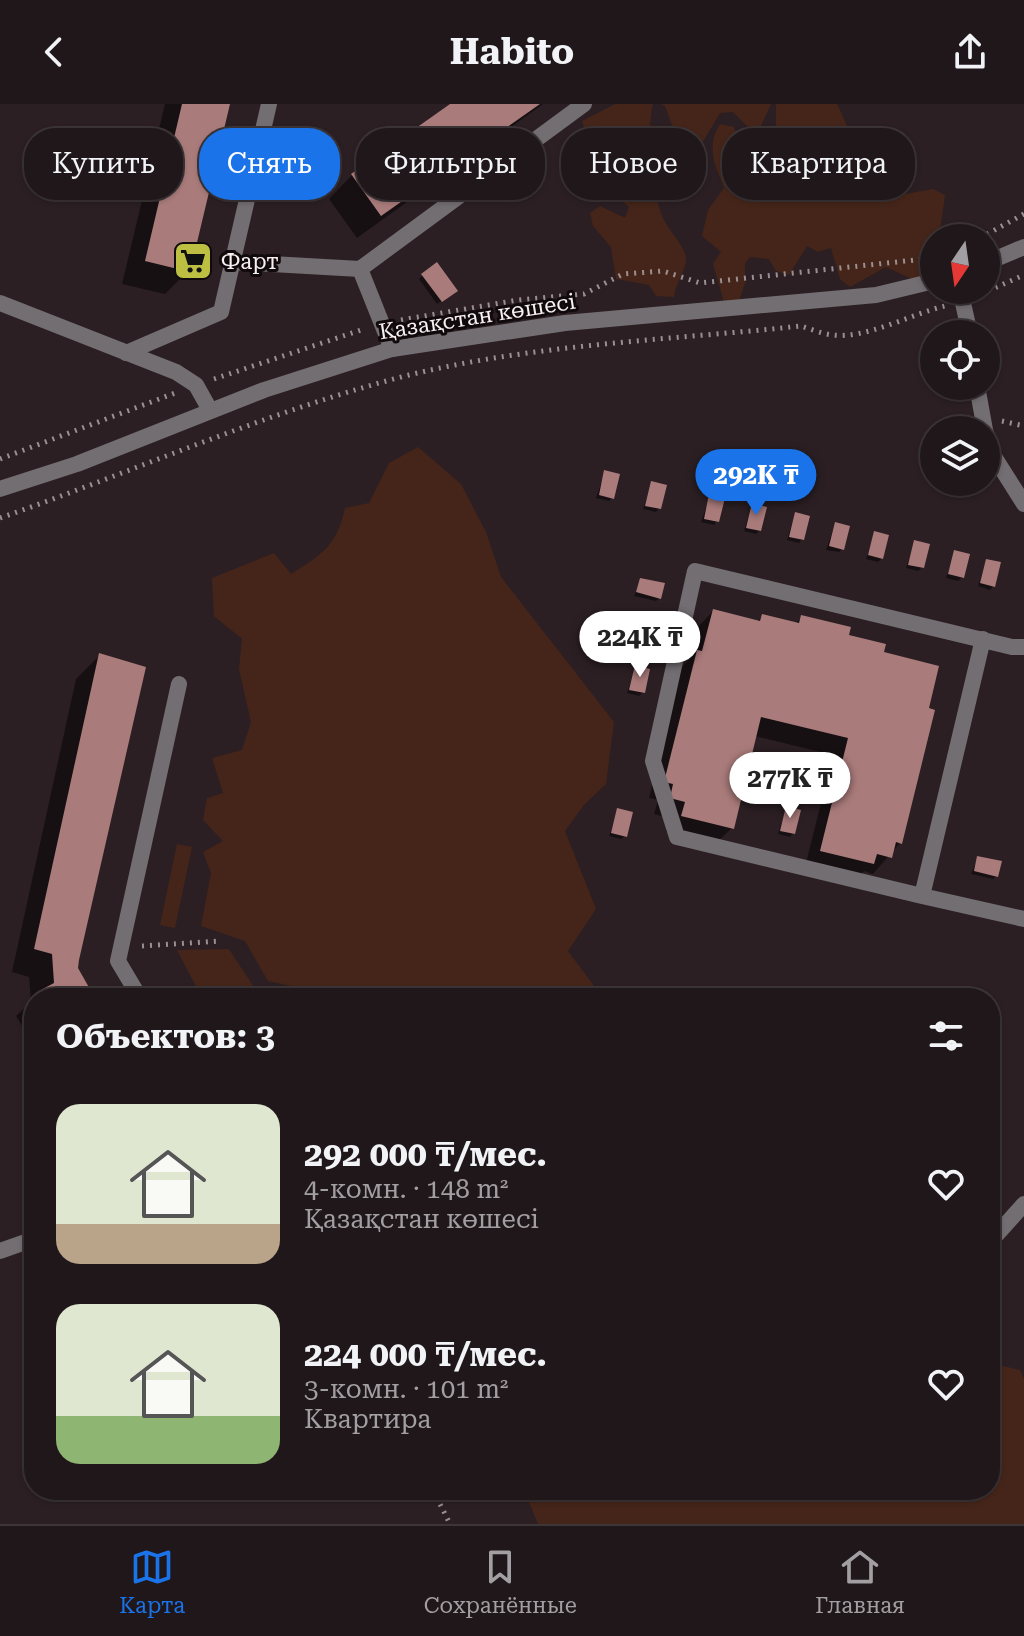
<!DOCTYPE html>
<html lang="ru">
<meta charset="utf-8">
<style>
:root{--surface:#20171a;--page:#282023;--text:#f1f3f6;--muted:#a29fa2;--line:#3d3639;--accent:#1a73e8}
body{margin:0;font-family:"Roboto Serif",serif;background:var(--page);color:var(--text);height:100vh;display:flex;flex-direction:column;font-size:30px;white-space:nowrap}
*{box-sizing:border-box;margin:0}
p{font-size:26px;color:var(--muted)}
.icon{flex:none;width:44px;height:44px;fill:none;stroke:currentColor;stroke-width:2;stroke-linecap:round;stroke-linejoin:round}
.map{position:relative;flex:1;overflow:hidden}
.details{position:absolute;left:24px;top:884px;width:976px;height:512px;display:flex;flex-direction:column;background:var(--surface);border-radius:32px;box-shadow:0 2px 6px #0004,0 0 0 2px var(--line)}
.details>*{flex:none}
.guide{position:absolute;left:24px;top:24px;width:976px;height:72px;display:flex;gap:16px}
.needle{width:52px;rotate:193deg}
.fabs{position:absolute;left:920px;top:120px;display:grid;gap:16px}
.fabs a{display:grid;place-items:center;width:80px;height:80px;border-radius:50%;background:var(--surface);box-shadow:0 2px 6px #0004,0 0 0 2px var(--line);font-size:40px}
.price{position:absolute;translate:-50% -68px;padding:0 18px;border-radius:28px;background:#fff;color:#222;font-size:26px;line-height:52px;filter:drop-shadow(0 2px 4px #0008)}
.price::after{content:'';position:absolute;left:50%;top:48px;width:24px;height:18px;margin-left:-12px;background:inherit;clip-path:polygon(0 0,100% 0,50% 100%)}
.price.current{background:var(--accent);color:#fff}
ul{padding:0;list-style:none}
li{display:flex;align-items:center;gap:24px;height:200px;padding:0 32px}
li span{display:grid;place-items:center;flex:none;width:224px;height:160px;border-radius:24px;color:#555}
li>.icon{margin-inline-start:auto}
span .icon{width:96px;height:96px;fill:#fffc;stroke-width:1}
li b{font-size:34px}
h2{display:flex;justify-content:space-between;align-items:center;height:96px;padding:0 32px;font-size:34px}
.chip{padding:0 28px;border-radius:32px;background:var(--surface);box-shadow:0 2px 6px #0004,0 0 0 2px var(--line);font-size:28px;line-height:72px}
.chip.current{background:var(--accent);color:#fff}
header{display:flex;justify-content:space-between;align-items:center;height:104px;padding:0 32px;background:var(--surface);font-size:36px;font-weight:700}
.dock{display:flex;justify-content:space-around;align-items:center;height:112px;border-top:2px solid var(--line);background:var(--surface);font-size:22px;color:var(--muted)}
.dock a{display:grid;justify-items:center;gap:4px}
.dock .current{color:var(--accent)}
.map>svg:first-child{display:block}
</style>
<header><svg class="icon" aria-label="back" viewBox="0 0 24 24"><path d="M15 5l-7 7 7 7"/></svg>Habito<svg class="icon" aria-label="share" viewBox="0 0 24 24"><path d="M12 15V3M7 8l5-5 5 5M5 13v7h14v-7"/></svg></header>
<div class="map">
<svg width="1024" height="1420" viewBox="0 0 1024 1420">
<rect width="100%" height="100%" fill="#2b1f23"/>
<!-- green -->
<path fill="#452519" d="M615,0H653C646,26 652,91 664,116C670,128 683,140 686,153C688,163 675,179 674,193L656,192L649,181L616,175L611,143L593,122L590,109L600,102L625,114L629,103L604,82L581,41L586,29L582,17Z
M661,0H771L759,26L752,27L733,8L720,9L695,51L697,72L688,82L676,79L674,26L665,2Z
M776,0H837C849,23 855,50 874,70C882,78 896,81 906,90L933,85L945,91L939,134H934V170L916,177L886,163L850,183L840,175L831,144L818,148L807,142L789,171L776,167L769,155L750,153L745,159V179L738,200L724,198L713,160L721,148L702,132L708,106L724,84C715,62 706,41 720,20L734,23C742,51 738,55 769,54L776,43Z
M418,343L461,380L486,428L501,473L614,618L606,680L584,701L565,727L596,805L568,847L603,894H304L295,883L268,877L245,837L201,822L211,769L203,748L223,737L203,716L207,694L223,689L212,654L242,646L251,618L239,565L242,535L214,512L212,474L274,449L291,470C323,450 337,441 345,404L369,399L389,359Z
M177,740L192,743L175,824L160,821Z
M229,845L261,894H202L177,846Z
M990,1259L1020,1266L1024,1275V1420H538L524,1386H990Z"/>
<!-- shadow -->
<path fill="#0007" d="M165,0H228L188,167L165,190L122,180Z
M453,0H543L357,134L329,95L352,71Z
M423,171L452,190L437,200L419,175Z
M605,368L612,394L609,397L596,394Z
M652,380L659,404L656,408L643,405Z
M710,392L717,417L714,421L701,418Z
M752,401L760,426L756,430L744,427Z
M795,410L802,435L799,439L787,436Z
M835,420L842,445L839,448L826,446Z
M875,429L882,454L878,458L866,455Z
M915,438L922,463L918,467L906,464Z
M955,448L962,473L958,477L946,474Z
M986,457L993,482L990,486L978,482Z
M641,476L659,494L656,497L634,492Z
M713,507L757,518L763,512L795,520L802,513L882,550L900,739L873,770L864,767L856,775L805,763L833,651L755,632L732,724L715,740L666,728L669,714L654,710L658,696L649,694L681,564L689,556L697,524Z
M631,530L649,549L646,552L624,547Z
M99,552L76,865L93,894H34V941L16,912L31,898L29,873L12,868L76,575Z
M636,563L643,588L639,592L627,589Z
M786,704L793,729L790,733L778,730Z
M618,707L625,732L621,735L609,732Z
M978,754L996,772L993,775L971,770Z"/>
<!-- building -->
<path fill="#aa7b7b" d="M182,0H230L190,168L145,157Z
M450,0H540L381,112L351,70Z
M437,158L458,187L442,198L421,170Z
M604,366L620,370L614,395L599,391Z
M651,377L667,381L661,405L645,402Z
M709,390L725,394L719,418L704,415Z
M752,399L767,403L761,427L746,424Z
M795,408L810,412L804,436L789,433Z
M835,418L850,422L844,446L829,442Z
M874,427L889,431L883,455L868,451Z
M914,436L930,440L924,464L908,461Z
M954,446L970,450L964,474L948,470Z
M986,455L1001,458L995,483L980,479Z
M640,474L665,479L661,495L636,488Z
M713,505L760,517L762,510L799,519L801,511L851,523L849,531L886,540L884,548L939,562L929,604L935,606L902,740L896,738L892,754L877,750L874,760L820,747L848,634L761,613L734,725L681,712L685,698L670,694L673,680L664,678L697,546L702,547Z
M630,528L655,534L651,550L627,543Z
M99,549L146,563L79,856L78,864L95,894H43L39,887L54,879L52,850L34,845Z
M635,561L650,565L645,589L629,586Z
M786,702L801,706L795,730L780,727Z
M617,704L633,708L627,733L611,729Z
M977,752L1002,757L998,773L974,767Z"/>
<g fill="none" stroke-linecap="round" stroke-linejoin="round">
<!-- path -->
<path stroke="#9a9093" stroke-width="5" stroke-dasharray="2 6" stroke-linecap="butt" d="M980,134L1024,110
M981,190L1024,171
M401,216L518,196L584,190L623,170L663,167L700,179L934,154
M214,275L364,225
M1002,317L1024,322
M0,355L175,289
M0,414C135,367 266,308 405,272C534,240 670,236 801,222C811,225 822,230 833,231C866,235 911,210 945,202
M142,842L221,837
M433,1386L450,1420"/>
<!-- service -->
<path stroke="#736e72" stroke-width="16" d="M234,158L360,165L392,245
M360,165L584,0
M0,199L176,268L196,281L210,306
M126,249L221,208L269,0
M983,535L922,792L1024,815
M922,792L677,733L653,657L695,467L1012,543H1024
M990,1138L1024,1100"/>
<!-- minor -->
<path stroke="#736e72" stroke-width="16" d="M960,186L970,230
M977,282L985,326
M986,329L993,351L1024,400
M140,894L118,857L179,580
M0,1147L34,1135"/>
<!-- tertiary -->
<path stroke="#736e72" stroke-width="16" d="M986,159L1024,143
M0,385L77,360L264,286L392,245L565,219L876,191L934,177"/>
</g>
<!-- icons -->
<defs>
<g id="supermarket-square" transform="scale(2)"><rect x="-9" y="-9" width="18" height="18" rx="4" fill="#bdbf43" stroke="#100a0c"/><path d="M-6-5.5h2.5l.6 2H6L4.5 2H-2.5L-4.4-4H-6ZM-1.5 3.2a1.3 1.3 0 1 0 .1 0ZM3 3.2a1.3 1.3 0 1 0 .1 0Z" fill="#111"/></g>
</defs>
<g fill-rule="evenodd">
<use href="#supermarket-square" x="193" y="157"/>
</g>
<g text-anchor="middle" stroke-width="6" stroke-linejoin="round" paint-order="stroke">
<!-- poi labels -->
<g font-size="22" fill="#f9f0f2" stroke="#100a0c" text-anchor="start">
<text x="221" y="165">Фарт</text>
</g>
<!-- street labels -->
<g font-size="22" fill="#f9f0f2" stroke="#100a0c">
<text transform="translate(477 212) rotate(-9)" y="8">Қазақстан көшесі</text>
</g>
</g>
</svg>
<div class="fabs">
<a><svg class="needle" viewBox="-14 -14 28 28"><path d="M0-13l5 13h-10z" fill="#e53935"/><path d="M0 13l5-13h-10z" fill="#a29fa2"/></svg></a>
<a><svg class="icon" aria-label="locate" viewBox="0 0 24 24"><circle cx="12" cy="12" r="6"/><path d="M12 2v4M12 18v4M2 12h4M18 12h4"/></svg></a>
<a><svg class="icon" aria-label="layers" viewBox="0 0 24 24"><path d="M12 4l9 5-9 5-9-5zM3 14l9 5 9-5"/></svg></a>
</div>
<b class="price current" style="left:756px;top:413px">292K ₸</b>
<b class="price" style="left:640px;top:575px">224K ₸</b>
<b class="price" style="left:790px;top:716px">277K ₸</b>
<div class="guide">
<a class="chip">Купить</a>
<a class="chip current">Снять</a>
<a class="chip">Фильтры</a>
<a class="chip">Новое</a>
<a class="chip">Квартира</a>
</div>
<section class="details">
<h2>Объектов: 3<svg class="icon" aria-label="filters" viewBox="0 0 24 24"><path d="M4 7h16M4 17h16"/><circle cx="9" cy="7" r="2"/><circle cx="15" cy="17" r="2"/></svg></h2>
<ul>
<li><span style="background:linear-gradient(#dfe7d0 75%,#b9a48a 0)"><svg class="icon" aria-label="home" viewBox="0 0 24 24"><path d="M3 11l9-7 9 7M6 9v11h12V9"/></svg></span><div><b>292 000 ₸/мес.</b><p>4-комн. · 148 m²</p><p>Қазақстан көшесі</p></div><svg class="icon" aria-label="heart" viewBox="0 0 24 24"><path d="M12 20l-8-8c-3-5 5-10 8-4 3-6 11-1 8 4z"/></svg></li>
<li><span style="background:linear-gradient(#dfe7d0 70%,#8fb573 0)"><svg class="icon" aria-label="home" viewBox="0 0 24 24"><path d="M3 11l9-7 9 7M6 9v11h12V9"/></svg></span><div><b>224 000 ₸/мес.</b><p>3-комн. · 101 m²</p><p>Квартира</p></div><svg class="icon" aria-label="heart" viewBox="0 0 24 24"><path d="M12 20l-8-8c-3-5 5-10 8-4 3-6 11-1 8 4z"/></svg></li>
</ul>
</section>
</div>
<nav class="dock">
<a class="current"><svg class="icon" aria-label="map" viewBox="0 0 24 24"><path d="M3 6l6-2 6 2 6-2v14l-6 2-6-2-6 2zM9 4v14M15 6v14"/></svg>Карта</a>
<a><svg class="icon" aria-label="saved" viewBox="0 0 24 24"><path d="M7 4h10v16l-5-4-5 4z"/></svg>Сохранённые</a>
<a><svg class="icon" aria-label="home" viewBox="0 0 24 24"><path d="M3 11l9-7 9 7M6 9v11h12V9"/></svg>Главная</a>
</nav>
